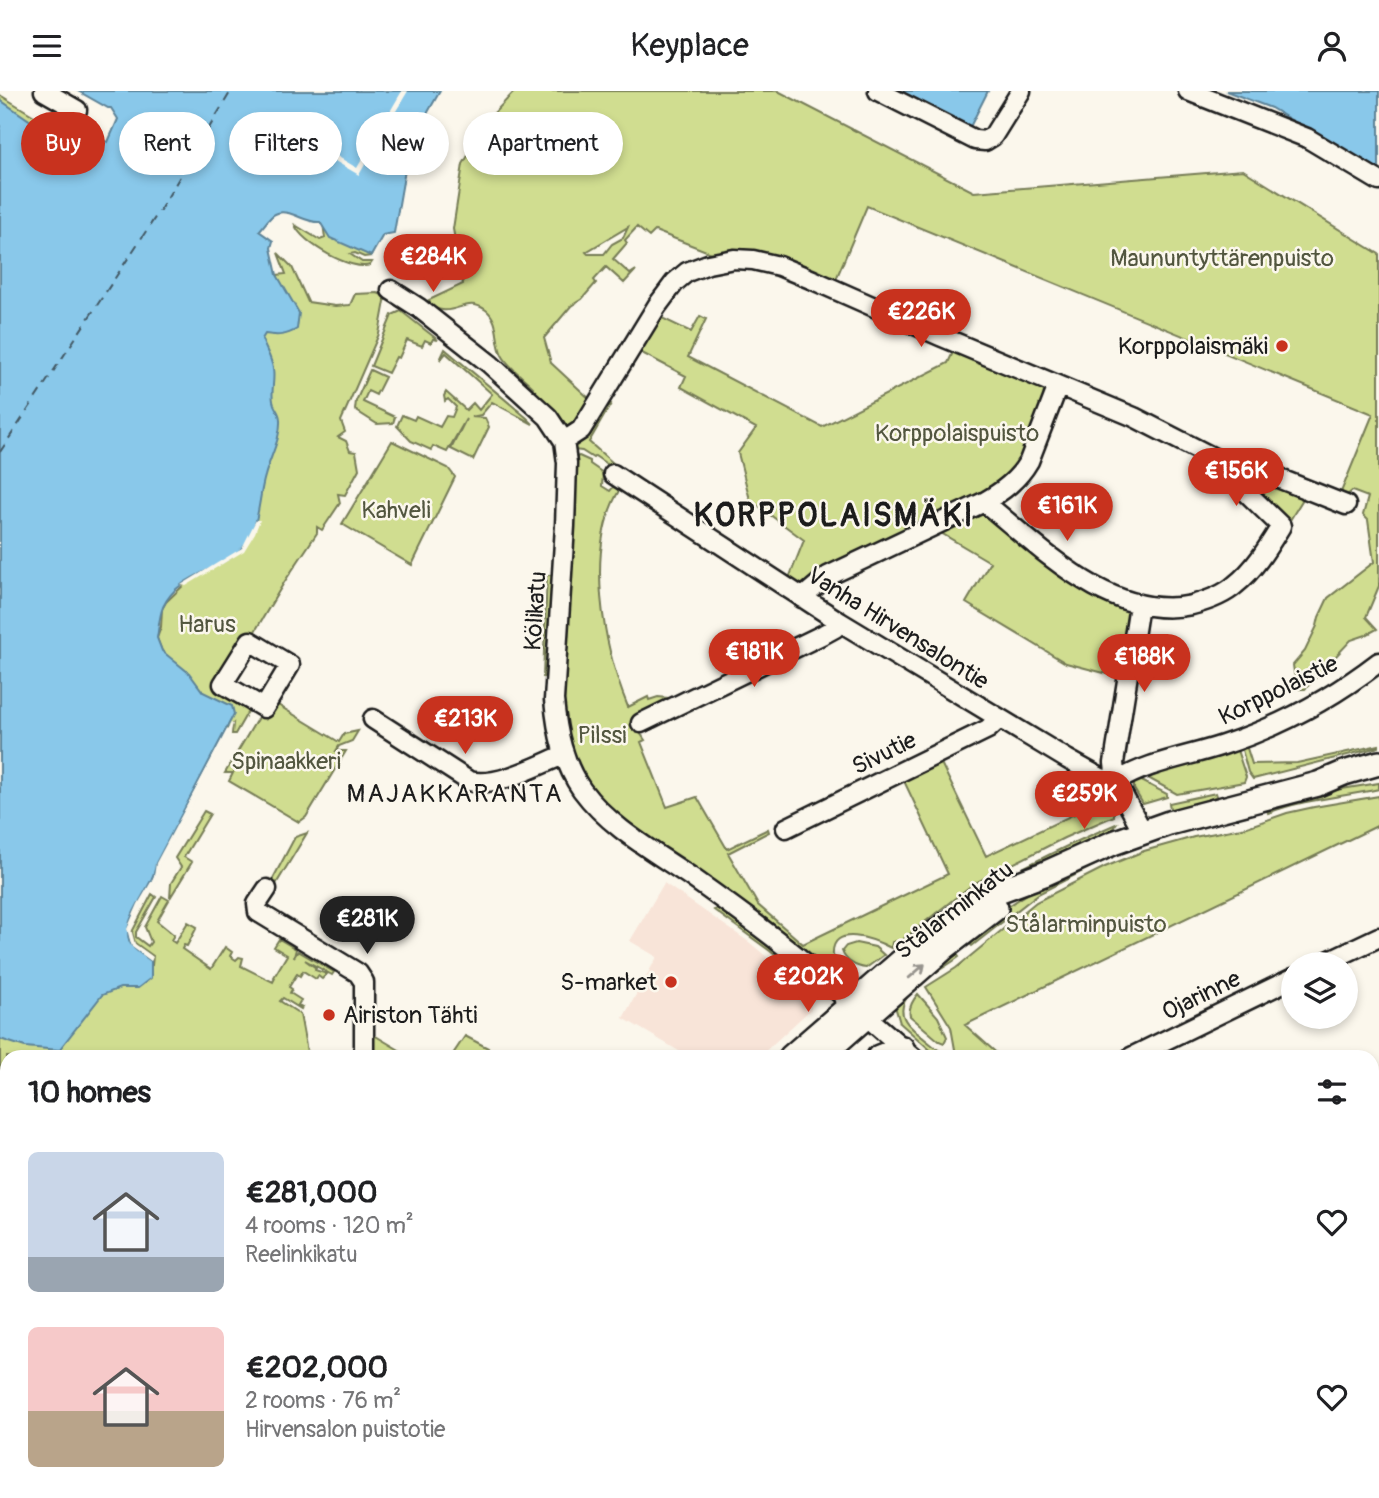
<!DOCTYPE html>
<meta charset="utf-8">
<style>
:root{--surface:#fff;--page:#f2f2f2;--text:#202124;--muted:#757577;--accent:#c8321e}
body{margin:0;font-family:Pangolin,sans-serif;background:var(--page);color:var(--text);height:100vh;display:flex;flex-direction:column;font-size:26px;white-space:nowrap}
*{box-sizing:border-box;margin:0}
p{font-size:23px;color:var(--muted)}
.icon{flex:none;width:38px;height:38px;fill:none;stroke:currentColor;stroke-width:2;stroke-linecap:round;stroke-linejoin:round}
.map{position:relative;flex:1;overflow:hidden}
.details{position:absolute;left:0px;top:959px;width:1379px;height:448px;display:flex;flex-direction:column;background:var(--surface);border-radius:21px 21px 0 0;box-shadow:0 4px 10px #0003}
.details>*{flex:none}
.hud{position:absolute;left:21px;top:21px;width:700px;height:63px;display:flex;gap:14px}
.controls{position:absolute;left:1281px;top:861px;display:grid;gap:14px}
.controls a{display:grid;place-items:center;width:77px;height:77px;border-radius:50%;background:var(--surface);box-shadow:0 4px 10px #0003;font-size:35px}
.price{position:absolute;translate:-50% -60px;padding:0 16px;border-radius:24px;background:var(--accent);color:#fff;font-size:23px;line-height:46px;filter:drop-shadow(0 2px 4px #0008)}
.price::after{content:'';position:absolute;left:50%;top:42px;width:21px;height:16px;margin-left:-10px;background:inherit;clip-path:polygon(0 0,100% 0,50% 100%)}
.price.current{background:#222;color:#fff}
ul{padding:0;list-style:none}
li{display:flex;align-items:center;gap:21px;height:175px;padding:0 28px}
li span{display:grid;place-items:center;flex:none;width:196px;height:140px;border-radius:10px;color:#555}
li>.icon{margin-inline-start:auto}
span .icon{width:84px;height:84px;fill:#fffc;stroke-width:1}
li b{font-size:30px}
h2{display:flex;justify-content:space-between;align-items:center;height:84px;padding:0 28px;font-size:30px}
.tag{padding:0 24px;border-radius:32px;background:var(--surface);box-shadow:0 4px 10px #0003;font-size:24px;line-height:63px}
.tag.current{background:var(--accent);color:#fff}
header{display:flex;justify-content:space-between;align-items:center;height:91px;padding:0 28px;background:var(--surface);font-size:32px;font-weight:600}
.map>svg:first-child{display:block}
</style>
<header><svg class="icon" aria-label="menu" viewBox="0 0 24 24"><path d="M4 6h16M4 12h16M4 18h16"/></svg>Keyplace<svg class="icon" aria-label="person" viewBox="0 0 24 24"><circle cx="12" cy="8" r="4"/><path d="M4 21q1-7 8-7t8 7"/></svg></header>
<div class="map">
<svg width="1379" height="1407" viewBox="0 0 1379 1407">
<rect width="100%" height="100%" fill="#fbf7ec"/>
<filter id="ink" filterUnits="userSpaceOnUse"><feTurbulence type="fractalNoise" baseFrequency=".0143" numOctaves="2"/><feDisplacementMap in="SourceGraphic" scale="14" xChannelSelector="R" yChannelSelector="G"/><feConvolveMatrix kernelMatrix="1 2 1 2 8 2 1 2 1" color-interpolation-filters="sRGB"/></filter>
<g filter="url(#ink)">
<!-- built -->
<path fill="#f8e4d8" d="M664,792L749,851L810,902L811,918L759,966H689L623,927L657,866L630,850Z
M1379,1270V1327L1372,1321V1299L1375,1295L1372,1292V1273Z
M1372,1373L1379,1379V1407H1337L1343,1400H1372Z"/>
<!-- green -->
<path fill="#d0dd90" stroke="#767c56" stroke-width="2" fill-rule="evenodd" d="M515,0H778L974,101L1243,79L1379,163V495L1366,526L1377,538L1366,544L1351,549L1305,598H1298L1295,588L1293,574L1305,560L1317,535L1319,526L1328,507L1374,471L1368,429L1363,424L1368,406L1352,400L1344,407L1339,406L1373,323L867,115L834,193L763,164L746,160L714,163L655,140L649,146L637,136L625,149L627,152L613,168L630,183L636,179L624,192L606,176L594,189L596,192L582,208L571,215L544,247L551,272L593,311L582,331L565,337L531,298L533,296C523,286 508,276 502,264C495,250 500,230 486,219C463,202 453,233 425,211L463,193L453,138L463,73L492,24ZM628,136L623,147L612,153L604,163H588L586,161Z
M0,4L75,50L66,54L76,61L0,32Z
M323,132L378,149L371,165L364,166L355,162L350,163L362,171H372L370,174C353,181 301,152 295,134L320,149L325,147Z
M278,162L292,176L308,211L335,215L350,214L355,203L377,202L386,205L379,243L341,330L345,341L338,346L346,350L350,360L356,361L359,378L345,404L338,403L340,412L322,439L317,436V442L285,490L218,602L228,607L230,602L251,615L235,643H232L233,633L228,638L203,601L162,560L157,547L161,536L162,518L166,511L191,487L246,411L268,185L286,183Z
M401,220L438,249L433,248L431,252L425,249L422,255L407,249L399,267L396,266L388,282L371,275L392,224Z
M700,225L706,228L688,266L822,336L948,272L954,259L1044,296L1043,313L1038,320L1034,340L1012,387L800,496L788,490L804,449L750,409L738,362L756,337L681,296L686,285L640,261L660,226L691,241Z
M445,258L527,327L533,333L492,311L481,324L471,326L485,327L489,336L473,369L451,358L466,328L447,361L433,355L431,359L411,350L397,335L402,324L414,329L416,325L440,336L446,325L452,326L456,316L448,308L445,310L444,305L446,301L466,319L473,312L479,319L492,303L446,262L440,269Z
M370,279L385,286L376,304L368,300L363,311L395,326L393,332L377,333L355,319L356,310Z
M605,310L611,313L589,351L613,372L611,376L595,365L593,367L582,360L573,359L576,351Z
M392,350L448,377L455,386L412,474L342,433Z
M579,365L590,370V373L603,382L602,395L610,400L614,395L620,398C584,457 603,555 628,616L648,606L649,609L658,606L668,607L669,611L638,639L645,649L641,651L667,716L697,706L727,758L768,738L769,741L728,762L758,814L803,853L948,783L904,690L941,672L986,765L1110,706L1114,714V725L1064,747L973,793L902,849L892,851L891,857C876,849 830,831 833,865L849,880L845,889L679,771L602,713L578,680L580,677L577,672L575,673L561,616L574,367Z
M1239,377L1306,403L1290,429L1285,430L1246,395Z
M985,421L1135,520L1123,587L1066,572L966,512L990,471L936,439L970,422Z
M547,484H554L549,586H543Z
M281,605L278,614L339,651L344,643L358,640L352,650L339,655L336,660H346L306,726L299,731L229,690L233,682H225L260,623H264L266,628Z
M1246,654L1252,673L1297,672L1379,654V656L1253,688L1248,681L1241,655Z
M1236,656L1246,686L1244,691L1177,703L1139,682Z
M1134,686L1167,703V706L1143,713L1134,698Z
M1379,692V698C1342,706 1304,708 1268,722L1267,718L1311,703Z
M1216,702L1217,705L1171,723L1169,712Z
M1379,705V734L965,934L1001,966H958L956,964L951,936L926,896L956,877L1036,811L1105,776L1144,760L1194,746L1247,736L1287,722L1314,716Z
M204,720L210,723L184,766L192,771L170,807L171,792L181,776L175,767Z
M1116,733L1109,743L949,820C1005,784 1056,759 1116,733Z
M307,742L273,798L269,795L295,746Z
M1165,743L1160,748L1108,767L1038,803L972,855L967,850C1023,793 1093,770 1165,743Z
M152,803L156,806L136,841V846L148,855L151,851L145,836L162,805L169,809L157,830L174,844L171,849L175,852L188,831L197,836L187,855L184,854L182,858L211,878L225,856L232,861L230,865L236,869L239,866L243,867L241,875L273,891L275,887L274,886L287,864L274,856L279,848L296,858L294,866L298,860L334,881L332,884L305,869L316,877L315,879L327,883L322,888L318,885L316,888L303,880L300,885L297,883L289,896L292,898L290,902L301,909L298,914L302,916L301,918L283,907L280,910L300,923L308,966H7V1365L0,1368V895L152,874L153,865L135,852L132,841Z
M720,815L784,864L802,882L799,884L770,860L714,819Z
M856,852L875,856L884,864L866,877C856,876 845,870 842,860L846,855Z
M957,863L959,866C943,879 884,905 908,933C919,945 934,955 947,966H938L900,932L895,915L947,867L949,869Z
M918,903L938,926L947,946L944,952L939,950L910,925C908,917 913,909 918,903Z
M374,944L411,966H374Z
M465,945L488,957L483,966H451Z
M74,1400H251L255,1407H60Z
M1128,1400H1349L1343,1407H1136Z"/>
<!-- water -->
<path fill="#89c8ea" stroke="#5d8398" stroke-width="2" d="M78,0H440L423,30L406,32L410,38L404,43L399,37L396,39L409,56L394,142L383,144L371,165L330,147L320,131C306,133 288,116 275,123C270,125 264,135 259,140L273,150L271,157L277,184L299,222L297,238C286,245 277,245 265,243L262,248C265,258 272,267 273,278C275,288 271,300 273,310C274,318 280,320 280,329C281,348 270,366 265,385C258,408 260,437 243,456C221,481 178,482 163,516C159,526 159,536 157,547L162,560L189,582L203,601L232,615L234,623L156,772C155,798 114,832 133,856C137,861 146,866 151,870V887L138,897H120L102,904L59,959L25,956L0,948V9L76,61L90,59L105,50L108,51L118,28L111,17H108Z
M899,0H988L970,36Z
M1226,0H1379V82L1271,17Z"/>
<!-- pier -->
<path fill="#fbf7ec" d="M402,0H408L393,25L405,32L402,36L390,30L359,84L328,66L330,61L357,77Z
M256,429H260L255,442L244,460L186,495L181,494L242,457Z
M231,632L233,633L231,639L204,686L192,715L159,773L157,788L141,814L131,838L135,853L153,866L151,870L132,856L127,838L138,813L154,786L156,772Z"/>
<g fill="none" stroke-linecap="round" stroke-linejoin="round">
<!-- stream -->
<path stroke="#5d8398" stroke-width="3.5" d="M0,1301L7,1298"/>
<!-- ferry -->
<path stroke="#425864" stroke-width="2" stroke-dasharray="9 7" stroke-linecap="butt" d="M0,361L160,119L231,0"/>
<!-- minor casing -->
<g stroke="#1c1c1c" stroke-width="23">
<path id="minor" d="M44,0L77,19
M878,0L975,49L985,50L993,45L1021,0
M1188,0L1307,47L1379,90
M391,199L419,217L490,273L548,326L564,350L567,372L565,435L554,609C557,641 563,672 582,699C610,737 655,761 694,788C749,827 803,867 852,913
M564,350L581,339L657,215L675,191L687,181L708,173L734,168L753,169L779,175L813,189L940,245L1134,326L1222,371L1245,374L1346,414
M613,383L840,531L1067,668L1101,687L1116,691
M984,411C1042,458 1111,531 1192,514C1207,510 1224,504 1235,494C1255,478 1268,456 1281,435L1243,398L1222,371
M802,507L828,485L984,411C1003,400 1018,389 1029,370L1058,295
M1139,514L1114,672L1116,691L1143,741
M250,550L290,574L264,617L223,593Z
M373,628L469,690C496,697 537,675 563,664
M641,632L824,543L835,537L840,531
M1116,691C1148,671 1187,666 1223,654C1279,636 1332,607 1379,571
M786,737L988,638L999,628
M267,798L257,813L258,821L358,882L364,891V966
M1322,873L1379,846
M866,925L913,966
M1131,966L1293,887
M1372,1013L1379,1010
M1372,1157L1379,1154
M1372,1261L1379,1258
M1372,1356L1379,1362
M1089,1400L1092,1407
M1039,1407L1054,1400"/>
</g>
<!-- major casing -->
<g stroke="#1c1c1c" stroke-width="28">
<path id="major" d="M791,966L927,848L959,824L998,800L1044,783L1113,752L1169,732L1318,693L1344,682L1379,672
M820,966L944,857L996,817
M879,966L902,957
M0,1391L7,1387
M11,1407L25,1400"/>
</g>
<!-- minor -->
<use href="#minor" stroke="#fbf7ec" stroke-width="18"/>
<!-- major -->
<use href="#major" stroke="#fbf7ec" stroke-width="23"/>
</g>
<!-- one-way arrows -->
<defs><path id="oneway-shaft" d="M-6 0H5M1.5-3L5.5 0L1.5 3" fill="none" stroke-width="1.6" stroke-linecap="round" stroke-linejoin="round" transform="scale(1.75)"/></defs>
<use stroke="#97948e" href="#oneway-shaft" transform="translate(917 880) rotate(-41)"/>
</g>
<!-- markers -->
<g fill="#c8321e" stroke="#fbf7ec" stroke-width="2.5">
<circle cx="1282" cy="255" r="7"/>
<circle cx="671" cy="891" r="7"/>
<circle cx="329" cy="924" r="7"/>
</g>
<g text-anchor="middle" stroke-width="5" stroke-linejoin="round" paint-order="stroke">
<!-- park labels -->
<g font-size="24" fill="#52563f" stroke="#fbf7ec">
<text x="1222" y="175">Maununtyttärenpuisto</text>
<text x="957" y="350">Korppolaispuisto</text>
<text x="396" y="427">Kahveli</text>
<text x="207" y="541">Harus</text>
<text x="602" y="652">Pilssi</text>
<text x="286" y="678">Spinaakkeri</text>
<text x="1086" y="841">Stålarminpuisto</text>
</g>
<!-- poi labels -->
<g font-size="24" fill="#1c1c1c" stroke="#fbf7ec" text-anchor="end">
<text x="1268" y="263">Korppolaismäki</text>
<text x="657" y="899">S-market</text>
<text x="343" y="932" text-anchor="start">Airiston Tähti</text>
</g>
<!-- street labels -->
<g font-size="24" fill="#1c1c1c" stroke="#fbf7ec">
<text transform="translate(535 520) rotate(-86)" y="8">Kölikatu</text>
<text transform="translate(898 537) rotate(32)" y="8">Vanha Hirvensalontie</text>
<text transform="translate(1278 599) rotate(-26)" y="8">Korppolaistie</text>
<text transform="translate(884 662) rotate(-26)" y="8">Sivutie</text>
<text transform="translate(954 819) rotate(-38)" y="8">Stålarminkatu</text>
<text transform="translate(1201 904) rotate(-26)" y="8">Ojarinne</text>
</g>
<!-- neighbourhood labels -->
<g font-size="26" letter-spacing="2" fill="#1c1c1c" stroke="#fbf7ec">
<text x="455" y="711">MAJAKKARANTA</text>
</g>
<!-- district labels -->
<g font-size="32" font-weight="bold" letter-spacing="2" fill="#1c1c1c" stroke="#fbf7ec">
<text x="834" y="435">KORPPOLAISMÄKI</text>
</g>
</g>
</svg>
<div class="controls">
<a><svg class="icon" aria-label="layers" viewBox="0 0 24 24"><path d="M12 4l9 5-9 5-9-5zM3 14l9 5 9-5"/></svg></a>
</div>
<b class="price" style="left:433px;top:203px">€284K</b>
<b class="price" style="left:921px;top:258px">€226K</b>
<b class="price" style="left:1236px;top:417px">€156K</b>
<b class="price" style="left:1067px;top:452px">€161K</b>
<b class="price" style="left:754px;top:598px">€181K</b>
<b class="price" style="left:1144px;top:603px">€188K</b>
<b class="price" style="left:465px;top:665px">€213K</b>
<b class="price" style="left:1084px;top:740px">€259K</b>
<b class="price current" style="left:367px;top:865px">€281K</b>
<b class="price" style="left:808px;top:923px">€202K</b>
<div class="hud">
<a class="tag current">Buy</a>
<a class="tag">Rent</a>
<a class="tag">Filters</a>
<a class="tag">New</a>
<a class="tag">Apartment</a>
</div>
<section class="details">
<h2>10 homes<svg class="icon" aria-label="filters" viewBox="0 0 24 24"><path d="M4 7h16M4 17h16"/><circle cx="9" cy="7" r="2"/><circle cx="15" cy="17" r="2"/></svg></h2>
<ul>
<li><span style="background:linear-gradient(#c9d6e8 75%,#9aa5b1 0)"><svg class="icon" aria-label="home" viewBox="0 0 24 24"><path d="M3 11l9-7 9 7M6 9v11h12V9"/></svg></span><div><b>€281,000</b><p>4 rooms · 120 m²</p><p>Reelinkikatu</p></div><svg class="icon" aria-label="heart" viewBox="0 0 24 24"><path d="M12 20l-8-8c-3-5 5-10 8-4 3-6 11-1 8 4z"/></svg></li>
<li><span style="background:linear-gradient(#f6c9c9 60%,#b9a48a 0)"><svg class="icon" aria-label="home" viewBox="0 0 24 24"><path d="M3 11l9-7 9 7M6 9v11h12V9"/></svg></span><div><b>€202,000</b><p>2 rooms · 76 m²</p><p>Hirvensalon puistotie</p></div><svg class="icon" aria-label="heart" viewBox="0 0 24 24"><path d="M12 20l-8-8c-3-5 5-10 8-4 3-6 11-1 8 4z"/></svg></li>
</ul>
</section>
</div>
